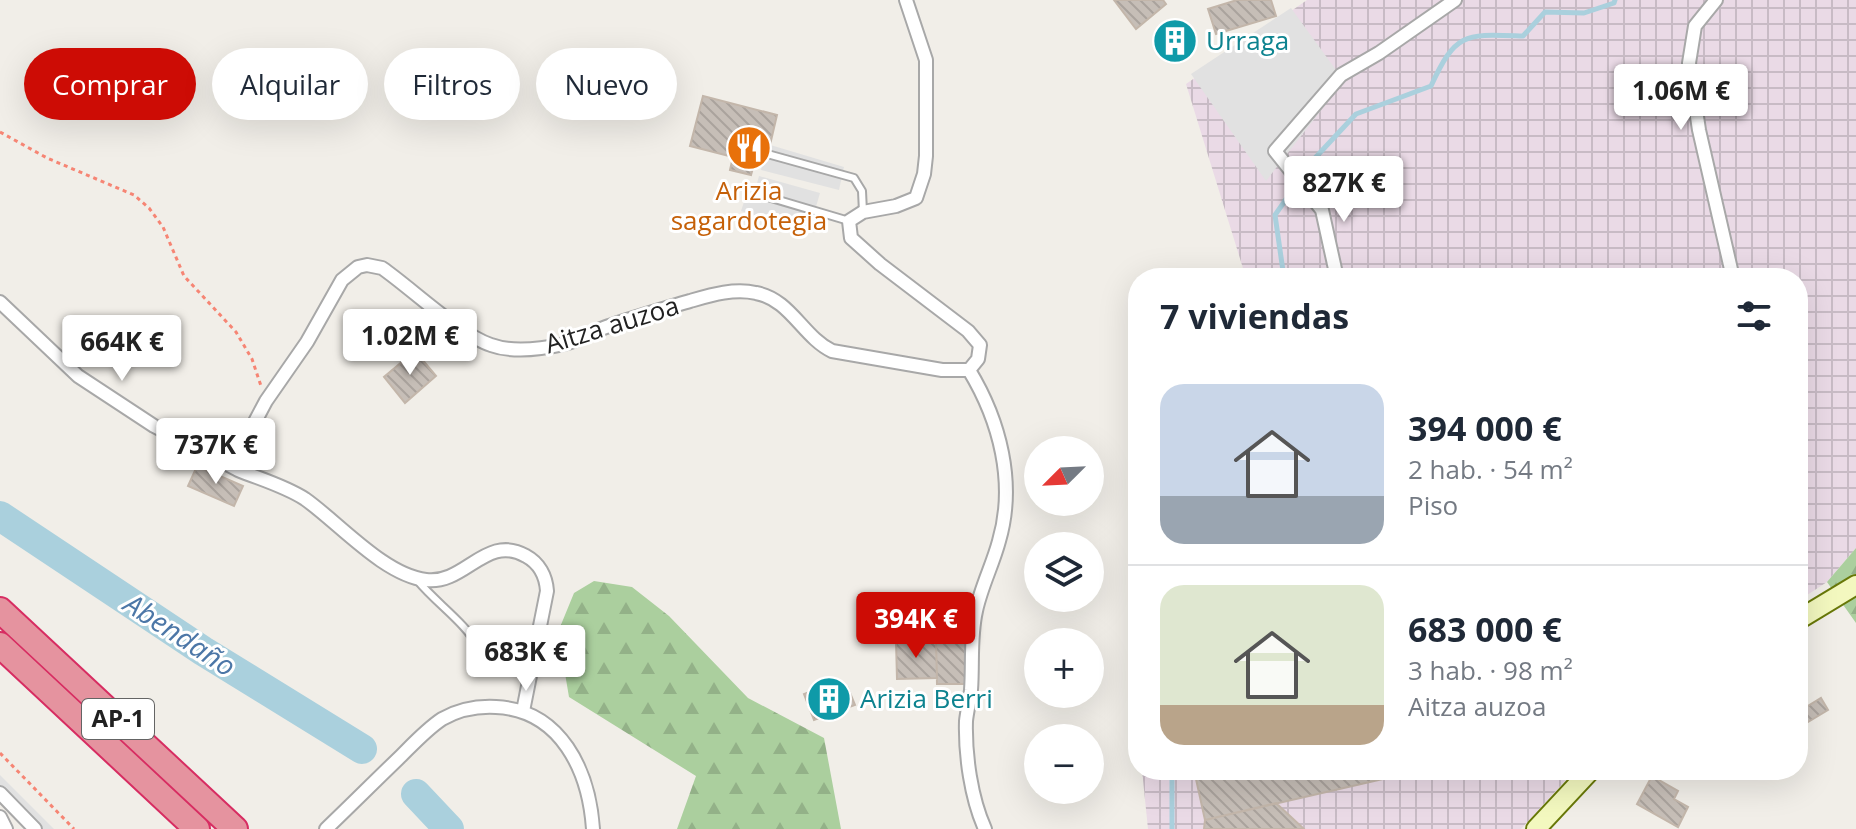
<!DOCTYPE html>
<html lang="es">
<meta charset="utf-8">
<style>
:root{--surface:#fff;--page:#f6f6f7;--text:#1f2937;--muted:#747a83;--line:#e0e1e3;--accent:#cd0c05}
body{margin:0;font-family:"Open Sans",sans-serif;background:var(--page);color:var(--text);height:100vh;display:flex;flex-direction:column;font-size:30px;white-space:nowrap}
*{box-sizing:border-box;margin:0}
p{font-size:26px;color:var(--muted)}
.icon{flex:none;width:44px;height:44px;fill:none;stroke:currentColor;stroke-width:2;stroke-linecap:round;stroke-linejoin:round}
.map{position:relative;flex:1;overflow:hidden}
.sheet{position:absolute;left:1128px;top:268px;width:680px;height:512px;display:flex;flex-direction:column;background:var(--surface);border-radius:32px;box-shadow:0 8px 32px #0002}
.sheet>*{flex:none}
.top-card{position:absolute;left:24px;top:48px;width:760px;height:72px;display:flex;gap:16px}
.needle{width:52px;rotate:246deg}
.buttons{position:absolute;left:1024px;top:436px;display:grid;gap:16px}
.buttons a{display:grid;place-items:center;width:80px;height:80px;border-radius:50%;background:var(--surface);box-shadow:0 8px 32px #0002;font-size:40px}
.price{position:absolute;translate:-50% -68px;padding:0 18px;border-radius:8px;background:#fff;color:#222;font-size:26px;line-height:52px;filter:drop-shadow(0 2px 4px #0008)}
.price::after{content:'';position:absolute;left:50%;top:48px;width:24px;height:18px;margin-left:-12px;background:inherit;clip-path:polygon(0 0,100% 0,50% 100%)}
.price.current{background:var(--accent);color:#fff}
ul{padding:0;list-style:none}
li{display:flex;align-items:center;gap:24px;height:200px;padding:0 32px}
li+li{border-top:2px solid var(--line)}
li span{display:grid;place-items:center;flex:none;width:224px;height:160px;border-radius:24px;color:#555}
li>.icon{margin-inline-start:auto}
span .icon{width:96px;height:96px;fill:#fffc;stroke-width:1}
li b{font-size:34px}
h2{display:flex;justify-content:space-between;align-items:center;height:96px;padding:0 32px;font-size:34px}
.chip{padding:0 28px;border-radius:36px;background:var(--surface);box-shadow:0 8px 32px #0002;font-size:28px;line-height:72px}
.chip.current{background:var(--accent);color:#fff}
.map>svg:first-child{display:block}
</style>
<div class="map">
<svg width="1856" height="829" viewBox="0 0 1856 829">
<defs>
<pattern id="industrial-grid" width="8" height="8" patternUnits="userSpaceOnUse" patternTransform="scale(2)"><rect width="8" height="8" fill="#eadae6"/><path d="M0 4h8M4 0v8" fill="none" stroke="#c8bbc5"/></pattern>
<pattern id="forest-firs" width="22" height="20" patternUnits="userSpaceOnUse" patternTransform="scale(2)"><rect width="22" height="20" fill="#abcf9e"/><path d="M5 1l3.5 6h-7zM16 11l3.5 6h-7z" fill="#93b188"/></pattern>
<pattern id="building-back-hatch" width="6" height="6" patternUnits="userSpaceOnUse" patternTransform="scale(2)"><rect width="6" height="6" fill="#c6beb7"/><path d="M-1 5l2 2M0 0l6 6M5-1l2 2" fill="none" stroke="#aaa39d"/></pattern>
</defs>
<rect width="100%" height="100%" fill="#f1eee8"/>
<!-- industrial -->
<path fill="url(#industrial-grid)" d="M1307,0H1856V548L1827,582L1798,601V278H1246L1186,84Z
M1138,417V723L1131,420Z
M1142,770H1575L1521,829H1148Z"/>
<!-- forest -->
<path fill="url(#forest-firs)" d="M1856,548V623L1827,582Z
M594,581L632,587L669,616L748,698L824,738L841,829H677L696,776L569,697L558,632L574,593Z"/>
<!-- parking -->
<path fill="#e1e1e1" d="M1291,8L1344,81L1266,181L1191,74Z
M767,144L844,167L839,190L761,170Z
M759,176L820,193L809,231L741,211L746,196L753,198Z
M0,775L54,829H38L0,788Z"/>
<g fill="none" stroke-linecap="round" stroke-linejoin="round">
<!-- stream -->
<path stroke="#aad0dd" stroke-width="5" d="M1284,278L1275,215L1315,158L1356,114L1431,86C1456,31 1466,34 1523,36L1545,12L1584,13L1614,3L1615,0
M1172,770V829"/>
<!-- river -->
<path stroke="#aad0dd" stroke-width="30" d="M0,516L203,651L362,749
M416,794L449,829"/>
</g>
<!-- building -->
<path fill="url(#building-back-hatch)" stroke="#c3b6aa" stroke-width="2" d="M1114,0H1163L1166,4L1136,29Z
M1237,0H1271L1276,16L1216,34L1208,9Z
M1174,21L1194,44L1176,61L1155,38Z
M703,96L777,115L770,145L760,143L751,175L730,170L733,157L690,146Z
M415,351L436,376L405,403L384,377Z
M197,466L243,486L234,506L188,486Z
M970,639L971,684H937L936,640Z
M936,640L937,678L897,679L896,641Z
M838,681L842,691L848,688L855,705L814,720L804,694Z
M1821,698L1828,710L1798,728V712Z
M1194,770H1422L1205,820Z
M1652,776L1678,791L1674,799L1688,807L1678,827L1637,804Z
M1276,803L1304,829H1204L1205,820Z"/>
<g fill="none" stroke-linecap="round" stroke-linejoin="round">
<!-- lane casing -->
<g stroke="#a8a8a8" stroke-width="10">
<path id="lane" d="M771,155L854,178L862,191L863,212
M758,194L849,221
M418,581C437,604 465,622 479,648"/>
</g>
<!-- street casing -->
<g stroke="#a8a8a8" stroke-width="16">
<path id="street" d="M1716,0L1695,26L1689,63L1699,130L1733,278
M1337,278L1322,210L1275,151L1341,75L1379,53L1455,0
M0,302L78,376L154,426L238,470
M969,370C1000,421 1016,483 999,541C993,564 981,587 976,611C970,637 973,664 971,690C970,700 967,711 966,721C965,755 971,798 985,829
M523,711L547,591C546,576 539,563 526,556C486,533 465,585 426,580C384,575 339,523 305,499C285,486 260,479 238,470L239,452L266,401L307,342L342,280L358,267L367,265L382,268C411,288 460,335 491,345C513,353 542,349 564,344C579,341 593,331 609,326C635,317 663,309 690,301C711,295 734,288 756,293C790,299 803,337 832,351L942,370H969L978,359L980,345L968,331L880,264L851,238L849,221L863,212L896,206L916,198L924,174L926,156V60L906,0
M0,793L35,829
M0,817L6,829
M326,829C351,805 376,780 401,756C414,743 427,729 442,719C458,710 478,706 496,707C561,710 589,771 593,829"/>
</g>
<!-- secondary casing -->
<g stroke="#687808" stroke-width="22">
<path id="secondary" d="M1798,620L1856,585
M1536,829L1591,770"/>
</g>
<!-- highway casing -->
<g stroke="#d72d62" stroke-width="28">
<path id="highway" d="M0,610L235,829
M0,645L197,829"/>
</g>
<!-- path -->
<path stroke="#f68574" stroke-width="3" stroke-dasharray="4 4" stroke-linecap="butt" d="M0,132L47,158L134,195L149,208L163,227L184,276L236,332L252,359L261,386
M0,753L74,829"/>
<!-- lane -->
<use href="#lane" stroke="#fff" stroke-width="6"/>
<!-- street -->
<use href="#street" stroke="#fff" stroke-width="12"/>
<!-- secondary -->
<use href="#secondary" stroke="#f3f8bf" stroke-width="18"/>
<!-- highway -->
<use href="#highway" stroke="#e5939f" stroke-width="24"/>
</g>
<!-- icons -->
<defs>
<g id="building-disc" transform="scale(2.3)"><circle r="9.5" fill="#0f9aa8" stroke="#fff"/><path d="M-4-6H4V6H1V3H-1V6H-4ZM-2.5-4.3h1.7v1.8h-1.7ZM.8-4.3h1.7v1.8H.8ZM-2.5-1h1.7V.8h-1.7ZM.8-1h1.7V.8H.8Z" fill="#fff"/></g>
<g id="restaurant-disc" transform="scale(2.3)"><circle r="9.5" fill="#e8710a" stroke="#fff"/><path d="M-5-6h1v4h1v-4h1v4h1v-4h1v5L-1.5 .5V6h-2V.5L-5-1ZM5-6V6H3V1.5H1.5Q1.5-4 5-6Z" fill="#fff"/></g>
</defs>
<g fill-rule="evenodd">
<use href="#building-disc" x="1175" y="41"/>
<use href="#restaurant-disc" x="749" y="148"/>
<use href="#building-disc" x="829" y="699"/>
</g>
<g text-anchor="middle" stroke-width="6" stroke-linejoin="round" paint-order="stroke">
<!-- shield labels -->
<rect fill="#fff" stroke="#646464" stroke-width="2" x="82" y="699" width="72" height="40" rx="6"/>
<g font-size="24" font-weight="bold" fill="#212121">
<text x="118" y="727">AP-1</text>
</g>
<!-- culture labels -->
<g font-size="26" fill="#0d838f" stroke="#fff" text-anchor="start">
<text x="1206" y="50">Urraga</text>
<text x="860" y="708">Arizia Berri</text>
</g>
<!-- food labels -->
<g font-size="26" fill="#c56008" stroke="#fff">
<text x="749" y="200">Arizia<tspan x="749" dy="30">sagardotegia</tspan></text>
</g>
<!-- street labels -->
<g font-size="26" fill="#212121" stroke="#fff">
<text transform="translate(612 325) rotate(-17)" y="9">Aitza auzoa</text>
</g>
<!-- water labels -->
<g font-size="28" font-style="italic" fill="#4c77a7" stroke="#fff">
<text transform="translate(180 635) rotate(33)" y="10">Abendaño</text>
</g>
</g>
</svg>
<div class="buttons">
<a><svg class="needle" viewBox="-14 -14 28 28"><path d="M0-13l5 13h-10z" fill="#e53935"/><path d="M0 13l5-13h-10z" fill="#747a83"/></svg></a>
<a><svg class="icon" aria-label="layers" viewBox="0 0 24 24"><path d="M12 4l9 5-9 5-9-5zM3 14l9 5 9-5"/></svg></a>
<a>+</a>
<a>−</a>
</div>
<b class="price" style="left:1681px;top:132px">1.06M €</b>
<b class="price" style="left:1344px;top:224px">827K €</b>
<b class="price" style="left:410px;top:377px">1.02M €</b>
<b class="price" style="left:122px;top:383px">664K €</b>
<b class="price" style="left:216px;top:486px">737K €</b>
<b class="price current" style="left:916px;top:660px">394K €</b>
<b class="price" style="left:526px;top:693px">683K €</b>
<div class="top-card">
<a class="chip current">Comprar</a>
<a class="chip">Alquilar</a>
<a class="chip">Filtros</a>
<a class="chip">Nuevo</a>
</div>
<section class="sheet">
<h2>7 viviendas<svg class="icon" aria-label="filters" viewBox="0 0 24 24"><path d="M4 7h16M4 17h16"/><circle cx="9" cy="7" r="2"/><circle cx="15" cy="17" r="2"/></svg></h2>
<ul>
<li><span style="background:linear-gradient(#c9d6e8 70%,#9aa5b1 0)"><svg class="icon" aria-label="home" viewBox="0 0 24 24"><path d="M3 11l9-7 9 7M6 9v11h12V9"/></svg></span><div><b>394 000 €</b><p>2 hab. · 54 m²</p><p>Piso</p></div></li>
<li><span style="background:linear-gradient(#dfe7d0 75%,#b9a48a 0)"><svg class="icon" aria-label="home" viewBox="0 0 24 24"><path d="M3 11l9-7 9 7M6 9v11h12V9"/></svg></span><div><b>683 000 €</b><p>3 hab. · 98 m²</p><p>Aitza auzoa</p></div></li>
</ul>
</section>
</div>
